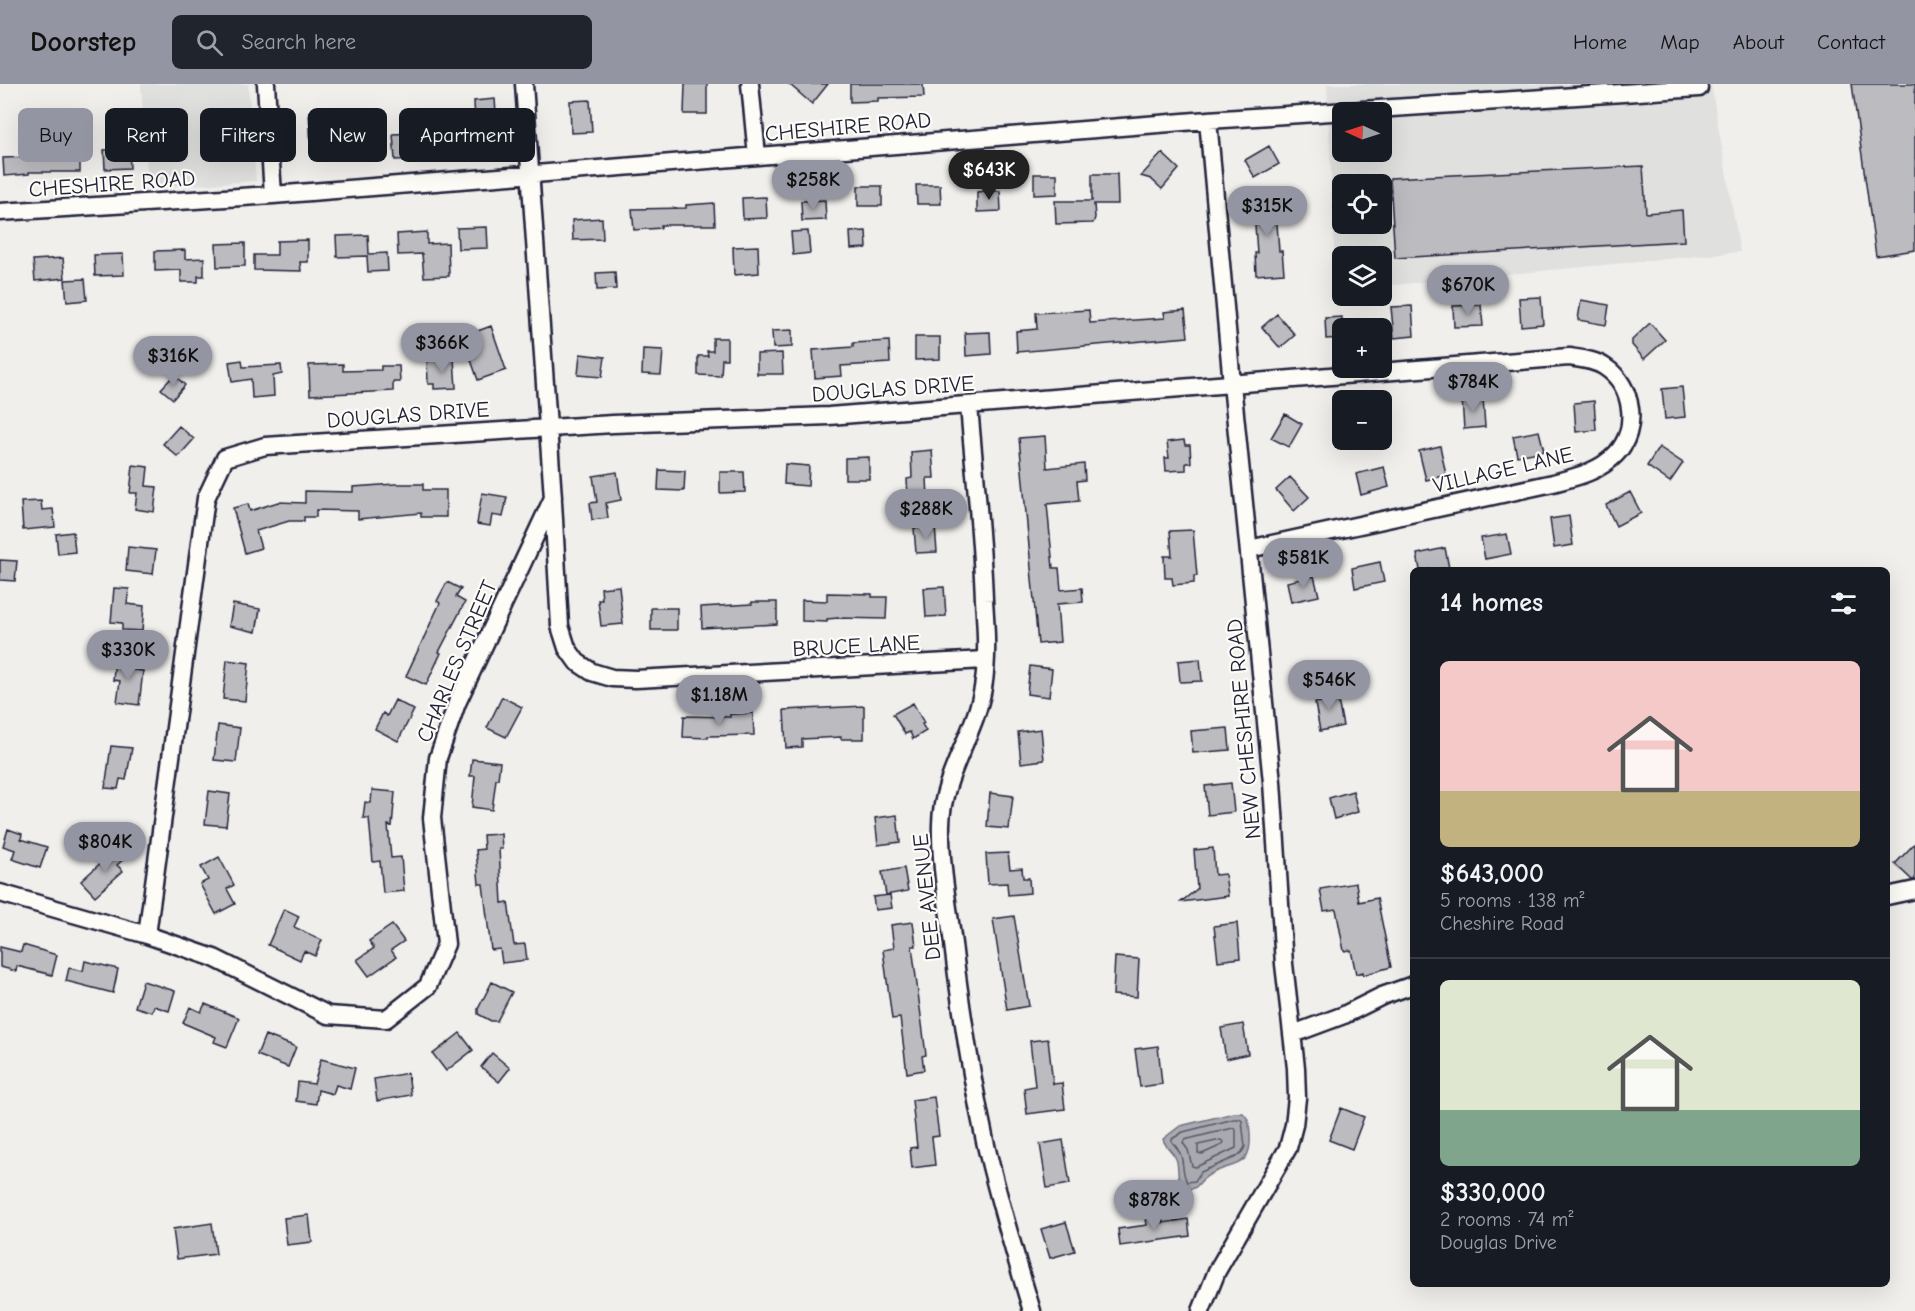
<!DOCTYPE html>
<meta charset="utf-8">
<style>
:root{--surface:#171b24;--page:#20242c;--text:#f1f3f6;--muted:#9ea1a6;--line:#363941;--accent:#9495a2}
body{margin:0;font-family:"Comic Neue",sans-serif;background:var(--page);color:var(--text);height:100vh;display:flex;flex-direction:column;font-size:22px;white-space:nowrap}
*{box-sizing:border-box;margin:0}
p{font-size:20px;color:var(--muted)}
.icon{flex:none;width:33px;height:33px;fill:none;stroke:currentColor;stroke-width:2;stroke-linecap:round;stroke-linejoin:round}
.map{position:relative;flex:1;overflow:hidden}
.details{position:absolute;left:1410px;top:483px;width:480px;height:720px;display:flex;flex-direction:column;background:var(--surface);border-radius:9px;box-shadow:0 6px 24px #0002}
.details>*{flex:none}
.hud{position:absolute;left:18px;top:24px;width:570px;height:54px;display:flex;gap:12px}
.needle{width:39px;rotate:273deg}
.fabs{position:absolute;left:1332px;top:18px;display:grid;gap:12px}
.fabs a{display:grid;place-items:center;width:60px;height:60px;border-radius:9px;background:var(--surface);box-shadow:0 6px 24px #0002;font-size:30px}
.price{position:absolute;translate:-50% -51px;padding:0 14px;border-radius:21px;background:var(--accent);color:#111;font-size:20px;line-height:39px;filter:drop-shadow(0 2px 3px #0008)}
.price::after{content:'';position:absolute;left:50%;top:36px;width:18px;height:14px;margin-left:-9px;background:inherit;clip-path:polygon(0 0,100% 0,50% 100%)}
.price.current{background:#222;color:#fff}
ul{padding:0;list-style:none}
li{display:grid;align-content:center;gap:12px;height:318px;padding:0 30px}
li+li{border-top:2px solid var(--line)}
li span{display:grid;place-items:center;height:186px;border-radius:9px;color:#555}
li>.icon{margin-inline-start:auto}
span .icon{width:108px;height:108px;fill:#fffc;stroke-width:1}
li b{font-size:26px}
h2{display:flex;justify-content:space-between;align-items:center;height:72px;padding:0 30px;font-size:26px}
.tag{padding:0 21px;border-radius:9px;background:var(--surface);box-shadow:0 6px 24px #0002;font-size:21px;line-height:54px}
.tag.current{background:var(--accent);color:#111}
header{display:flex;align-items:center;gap:36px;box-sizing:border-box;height:84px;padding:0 30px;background:var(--accent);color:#111}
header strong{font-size:28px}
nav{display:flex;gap:33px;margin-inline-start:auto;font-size:21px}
.search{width:420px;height:54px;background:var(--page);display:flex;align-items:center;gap:15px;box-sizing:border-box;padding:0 21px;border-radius:9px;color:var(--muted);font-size:22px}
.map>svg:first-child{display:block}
</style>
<header>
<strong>Doorstep</strong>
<div class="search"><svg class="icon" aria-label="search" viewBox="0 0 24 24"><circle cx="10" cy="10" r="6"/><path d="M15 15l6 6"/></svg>Search here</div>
<nav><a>Home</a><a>Map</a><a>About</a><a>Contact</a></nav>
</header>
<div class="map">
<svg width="1915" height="1227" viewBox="0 0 1915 1227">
<rect width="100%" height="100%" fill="#f0efec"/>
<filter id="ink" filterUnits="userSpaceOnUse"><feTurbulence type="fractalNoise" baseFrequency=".0167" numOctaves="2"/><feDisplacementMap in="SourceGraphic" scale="12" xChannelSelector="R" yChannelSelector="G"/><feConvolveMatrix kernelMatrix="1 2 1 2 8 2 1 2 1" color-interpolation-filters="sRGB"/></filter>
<g filter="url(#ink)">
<!-- built -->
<path fill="#e0e0df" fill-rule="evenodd" d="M141,0H248L256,97L148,104Z
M1327,0H1711L1740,168L1382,202V172H1342V206L1336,207ZM1342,28H1382V68H1342ZM1342,100H1382V140H1342Z"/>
<!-- water -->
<path fill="#a9a9b0" stroke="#737381" stroke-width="1.5" d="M1234,1029H1243C1250,1035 1249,1042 1250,1050C1253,1088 1228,1077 1206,1093C1199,1097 1195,1110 1184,1103C1176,1098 1179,1086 1177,1078C1175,1068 1165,1064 1163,1055L1180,1042Z"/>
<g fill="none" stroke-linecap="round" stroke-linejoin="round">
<!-- shore -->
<path stroke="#58586a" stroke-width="1.5" d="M1234,1035H1240L1242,1037L1245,1063L1242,1068L1236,1073L1201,1088L1195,1097L1187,1098C1179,1083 1188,1075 1172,1058V1055L1183,1048Z
M1233,1044L1236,1046V1064L1196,1083L1192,1082L1188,1066L1183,1059L1184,1056Z
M1221,1056L1224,1058L1222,1061L1202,1070L1198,1069V1061Z"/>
</g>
<!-- building -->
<path fill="#bcbcc0" stroke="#22223b" stroke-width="1.5" d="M685,0H707V30H684Z
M789,0H828L812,20Z
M850,0H923L924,13L878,14V17L850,18Z
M1852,0H1915V166L1876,172Z
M495,15L498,59L476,60L474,17Z
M590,16L592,48L571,49L570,17Z
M331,26L333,61L311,63L309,28Z
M416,49L417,75L395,76L393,50Z
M1269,62L1279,80L1255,94L1245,76Z
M129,65L130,84L105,85L104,66Z
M36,69H80V88H29V90L4,92L3,74L29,73V70Z
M1162,69L1179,85L1162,105L1151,95L1141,92Z
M1643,82L1646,129L1682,126L1684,157L1395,174L1390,94Z
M1034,90H1057V110L1034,111Z
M1092,90H1117L1118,120H1094L1095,134L1093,139L1056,140L1055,117H1092Z
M916,101H940L941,120H917Z
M858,102H882V122H858Z
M985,107H1000L1001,127L977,128V108Z
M1275,112L1279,167H1282L1284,189L1256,191L1255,169H1257L1253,113Z
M766,113L767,134L743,135L742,114Z
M825,116L826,136L802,137L801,117Z
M714,119L715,141H661V144L634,146L632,125L686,124V121Z
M602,134L603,155L573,156L572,136Z
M487,143L488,164L458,165L457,144Z
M808,147L810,169L793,171L791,148Z
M866,147L867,164L851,165L850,148Z
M427,148V160L448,159L449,192L424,193L422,170L398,171L397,150Z
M368,151L369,170L387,169L388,187L368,188L367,172L337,173L336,152Z
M308,156V178H300L301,187L254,186V171H277V157Z
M245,159V182L217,183L216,160Z
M758,162L759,189L734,191L733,163Z
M185,166V175L204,174V192H198V198H181V186L155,187V167Z
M123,170L124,191L95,192L94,171Z
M63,174L65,194L35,197L33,176Z
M615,188L616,205L597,206L596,189Z
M85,195L87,216L67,218L65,196Z
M1541,213L1543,240L1521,242L1519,214Z
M1581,216L1609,221L1606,241L1578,236Z
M1481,221L1483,242L1454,243L1453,222Z
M1412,222L1414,252L1394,254L1391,223Z
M1089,226L1090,239L1165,234L1164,228L1185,226L1188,253L1017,268L1016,247L1037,245L1036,229Z
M1277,230L1295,251L1280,264L1262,243Z
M1342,233V254L1326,255L1325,234Z
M1650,239L1665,256L1644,275L1632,261V256Z
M491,242L506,286L478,296L464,256H478L475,248Z
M792,246V263L773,264L772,247Z
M990,248L991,270L966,272L965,249Z
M915,253H940V275L915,276Z
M713,254H727V275H722L721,292L698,291V272H708L707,267H713Z
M889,257L890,279L841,282L842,292L815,294L813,266L853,263V259Z
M643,265L663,266L661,291L642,290Z
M782,269L783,290H757V270Z
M580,270L605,273L602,293L578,291Z
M454,275L456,304L434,305V300H428L427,276Z
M242,276L243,283L281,281L282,290L273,292L274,312L252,314L251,295L232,298L229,278Z
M343,280V287L381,286V282H399L400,298H393V307L310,311L309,281Z
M174,291L185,301L173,315L161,305Z
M1682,303L1685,333L1665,335L1662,305Z
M1483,314L1485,343L1464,345L1462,315Z
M1594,317L1596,346L1576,348L1574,319Z
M1285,330L1302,340L1289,363L1271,354Z
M179,342L194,355L178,373L163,360Z
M1539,347L1544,367L1517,372L1513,352Z
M1045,352L1047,384L1084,380L1085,396L1077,397L1079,417L1047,420L1053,484H1059L1061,506L1082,504L1083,518L1057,520L1060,558L1038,560L1019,354Z
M1184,356L1185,361H1190L1191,379H1186V386L1166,387L1165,374H1169L1167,358Z
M1440,362L1446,391L1426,396L1419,367Z
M1659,363L1683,379L1670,398L1647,382Z
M932,366L934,394H927L928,414L908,415L907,395L912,394L911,368Z
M869,373V395H845V374Z
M785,380L809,382L808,402L784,400Z
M133,381L148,383L146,402L157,403L154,428L135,425L137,409H130Z
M1384,383L1389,403L1361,411L1356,390Z
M659,386L685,387L684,407L658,406Z
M617,388L621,416L606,419L608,434L592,436L590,419L597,418L593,392Z
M720,388H744L745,408L720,409Z
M1290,393L1309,413L1294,427L1276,406Z
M395,400H423V406H446V433H421V429L358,435V427L316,426V433H304V437H289L256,447L261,464L245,469L233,424L248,420L250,427L278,418L305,419V407L353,408V403Z
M1630,408L1641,429L1616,442L1606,421Z
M482,409L507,413L503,433L492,431L490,442L477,440Z
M41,417L42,426L53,425L55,443L23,446L21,418Z
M1569,432L1573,461L1554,464L1550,435Z
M935,442L937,468L916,469L914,444Z
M1193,446L1197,492H1194V499L1173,501L1172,494H1165L1164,472H1172L1170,447Z
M73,448L75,468L58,470L56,450Z
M1507,450L1511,470L1485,475L1481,454Z
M128,463L156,466L153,490L126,487Z
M1445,464L1449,484L1420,486L1417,470Z
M0,476L17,477L15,497L0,496Z
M1380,478L1384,498L1355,504L1352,484Z
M1314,492L1319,512L1291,518L1287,498Z
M447,498L461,505L456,513L465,518L439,568L441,569L426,601L406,592L440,519L437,517Z
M619,502L623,540L601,542L598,516H602L601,504Z
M944,503L946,532L926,533L924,504Z
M114,504L129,505L127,520L144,522L142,547L122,546V539L111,538Z
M827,509L872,510V513H887L886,535L838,534L827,535V538L802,537V516L827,517Z
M752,518H777V540L702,544L701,523L752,520Z
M233,520L260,525L256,548L229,542Z
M651,524H677V546H651Z
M115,574L135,576L134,586L143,587L139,621L117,618L120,597L113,596Z
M1200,575L1202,597L1180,598L1178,577Z
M227,576L249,579L245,617L223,615Z
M1030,582L1052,585L1049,613L1027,610Z
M1336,606L1343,642L1320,647L1315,619L1321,618L1320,610Z
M502,613L522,623L506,653L487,644Z
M395,616L414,626L398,657L375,645L383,629L387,632Z
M913,619L924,639L922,640L926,647L913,655L910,648L905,650L893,630Z
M864,622V655H841V653L802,655V663L786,664L784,626Z
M753,629L754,651L708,652V654L683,653L684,632L730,633V630Z
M218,641L240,644L236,678L214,676Z
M1228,644L1230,666L1193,669L1191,647Z
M1041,645L1044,676L1021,679L1018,648Z
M111,662L132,664L126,696L120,695L118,705L105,704Z
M472,675L500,678L498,695H496L492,726L472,723L475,692H470Z
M1231,699L1234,728L1208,731L1205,702Z
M372,706L395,708L392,742L388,741L391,774L401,773L404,807L383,809L380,777L373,778L369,734H363L365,718L371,719Z
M209,707L230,710L226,742L205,740Z
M1353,707L1358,728L1334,735L1329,714Z
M990,709L1013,712L1009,745L987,743Z
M897,731L900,758L878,761L875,734Z
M8,745L22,750L21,755L47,763L40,784L12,775L15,766L3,762Z
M501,750L502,765H499L502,819L508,818L514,861L525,860L527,876L502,879L500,865L491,866L483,800H479L476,766L484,765L483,751Z
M1915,759V796H1912L1895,780Z
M118,763L126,773L117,781L123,787L95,812L81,797Z
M1213,764L1215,791L1225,790L1228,812L1181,818L1197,805L1194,766Z
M1008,769L1010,785L1022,784L1023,794H1029L1030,809L1008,811L1007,799L988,800L986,770Z
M219,773L234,801L227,805L235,820L216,830L200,800L208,796L201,783Z
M904,784L908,807L886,811L882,788Z
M1356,799L1359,818L1377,814L1391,883L1363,891V888L1356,890L1351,866L1344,867L1336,825L1324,827L1320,805Z
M890,811L892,824L875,826L873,813Z
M284,825L299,832L294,843L322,856L315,872L304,867L300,876L268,861Z
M1014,832L1029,922L1007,926L993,835Z
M913,838L916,862H912L926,971L922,972L924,986L907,989L900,934L892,935L883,866L894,864L891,841Z
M1237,839L1240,874L1218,877L1214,842Z
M392,841L404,857L391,866L396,873L369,892L357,876L374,864L369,857Z
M23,861L57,871L52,891L17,882L16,887L0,883V863L21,868Z
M1115,873L1139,875L1137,913L1113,911Z
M85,877L118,885L113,909L66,897L69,884L83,887Z
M143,897L175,907L169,927L154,922L152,928L135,923Z
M492,898L512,908L497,937H491L478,930V925Z
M205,920L239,934L227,963L214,958L216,953L183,939L190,923L201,928Z
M1243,940L1248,970L1226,975L1221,944Z
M460,949L473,966L446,987L433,970Z
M265,951L296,963L288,983L257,971Z
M1048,955L1053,1000L1062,999L1065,1025L1027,1030L1024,1004L1035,1002L1030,957Z
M1158,962L1162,1000L1140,1003L1135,965Z
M492,969L510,984L499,998L481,983Z
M321,975L355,984L350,1005L336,1001L333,1010L318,1006L316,1020L296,1017L298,998L314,1000Z
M408,989L411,1011L377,1017L374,995Z
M934,1013L939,1052L932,1053L935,1081L912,1084L910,1064L917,1063L912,1016Z
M1341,1024L1364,1033L1352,1065L1329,1056Z
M1063,1056L1070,1100L1047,1104L1040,1060Z
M1161,1128L1163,1139L1188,1135L1190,1152L1120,1162L1118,1145L1147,1141L1145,1130Z
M309,1131L312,1158L287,1161L284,1134Z
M1066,1138L1075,1167L1050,1174L1041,1145Z
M212,1139L216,1170L177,1175L173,1145Z"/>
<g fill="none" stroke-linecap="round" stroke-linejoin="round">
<!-- minor casing -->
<g stroke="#22223b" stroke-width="21">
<path id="minor" d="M266,0L273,111
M750,0L757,72
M0,128L273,111L1208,36L1699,4
M969,321C974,386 982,451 984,516C986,544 988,575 983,604C975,651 942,691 941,740C940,780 948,821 953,860C961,926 971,992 985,1057C998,1114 1015,1171 1032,1227
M553,418L560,542L567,564L577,578L592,588L612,594L636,595L985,576
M0,809L147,851L214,874L328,931L386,935L428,902L446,860L432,734L438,674L457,619L553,414L524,0
M1887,812L1915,806
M147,851L206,414L225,374L265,362L613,340L829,332L1569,273C1582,275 1595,276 1605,283C1634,302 1639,346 1616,370C1599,388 1576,393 1553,399L1249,465
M1293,950L1344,931L1382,912L1413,901
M1201,1227L1217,1187L1288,1064L1294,1041L1297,1014L1296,984L1284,880L1272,698L1232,300L1208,36"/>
</g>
<!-- minor -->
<use href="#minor" stroke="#fdfcf7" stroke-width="16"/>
</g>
</g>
<g text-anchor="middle" stroke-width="4.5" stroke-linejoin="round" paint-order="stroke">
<!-- street labels -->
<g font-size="22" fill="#22223b" stroke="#fdfcf7">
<text transform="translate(848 42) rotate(-5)" y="8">CHESHIRE ROAD</text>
<text transform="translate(112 99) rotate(-4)" y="8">CHESHIRE ROAD</text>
<text transform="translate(893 304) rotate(-4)" y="8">DOUGLAS DRIVE</text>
<text transform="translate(408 330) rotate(-4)" y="8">DOUGLAS DRIVE</text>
<text transform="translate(1503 385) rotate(-13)" y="8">VILLAGE LANE</text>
<text transform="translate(856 561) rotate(-3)" y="8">BRUCE LANE</text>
<text transform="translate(456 577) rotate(-67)" y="8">CHARLES STREET</text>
<text transform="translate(1243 645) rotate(-95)" y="8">NEW CHESHIRE ROAD</text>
<text transform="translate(926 813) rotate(-96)" y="8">DEE AVENUE</text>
</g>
</g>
</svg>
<div class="fabs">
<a><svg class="needle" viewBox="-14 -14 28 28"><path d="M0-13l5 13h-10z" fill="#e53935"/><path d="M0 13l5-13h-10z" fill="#9ea1a6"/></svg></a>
<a><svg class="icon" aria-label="locate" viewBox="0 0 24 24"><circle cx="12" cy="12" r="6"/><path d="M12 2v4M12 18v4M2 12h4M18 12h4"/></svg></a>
<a><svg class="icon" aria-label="layers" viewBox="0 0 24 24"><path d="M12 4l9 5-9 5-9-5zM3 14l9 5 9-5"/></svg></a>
<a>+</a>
<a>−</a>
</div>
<b class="price current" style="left:989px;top:117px">$643K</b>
<b class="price" style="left:813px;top:127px">$258K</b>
<b class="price" style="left:1267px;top:153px">$315K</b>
<b class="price" style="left:1468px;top:232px">$670K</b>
<b class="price" style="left:442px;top:290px">$366K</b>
<b class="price" style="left:173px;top:303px">$316K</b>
<b class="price" style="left:1473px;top:329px">$784K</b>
<b class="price" style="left:926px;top:456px">$288K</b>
<b class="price" style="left:1303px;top:505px">$581K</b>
<b class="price" style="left:128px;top:597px">$330K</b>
<b class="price" style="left:1329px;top:627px">$546K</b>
<b class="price" style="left:719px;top:642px">$1.18M</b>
<b class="price" style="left:105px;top:789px">$804K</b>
<b class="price" style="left:1154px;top:1147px">$878K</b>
<div class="hud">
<a class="tag current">Buy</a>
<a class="tag">Rent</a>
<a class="tag">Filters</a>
<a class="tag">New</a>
<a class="tag">Apartment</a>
</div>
<section class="details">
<h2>14 homes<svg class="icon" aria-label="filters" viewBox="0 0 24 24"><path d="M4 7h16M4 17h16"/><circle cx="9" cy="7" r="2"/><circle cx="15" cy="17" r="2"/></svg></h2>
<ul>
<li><span style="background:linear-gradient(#f6c9c9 70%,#c2b280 0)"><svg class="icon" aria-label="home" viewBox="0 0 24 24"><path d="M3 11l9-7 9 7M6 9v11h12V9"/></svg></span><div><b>$643,000</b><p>5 rooms · 138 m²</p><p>Cheshire Road</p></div></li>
<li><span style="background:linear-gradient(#dfe7d0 70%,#7fa58c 0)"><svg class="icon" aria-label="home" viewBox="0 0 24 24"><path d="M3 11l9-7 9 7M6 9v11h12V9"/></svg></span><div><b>$330,000</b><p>2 rooms · 74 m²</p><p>Douglas Drive</p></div></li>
</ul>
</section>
</div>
